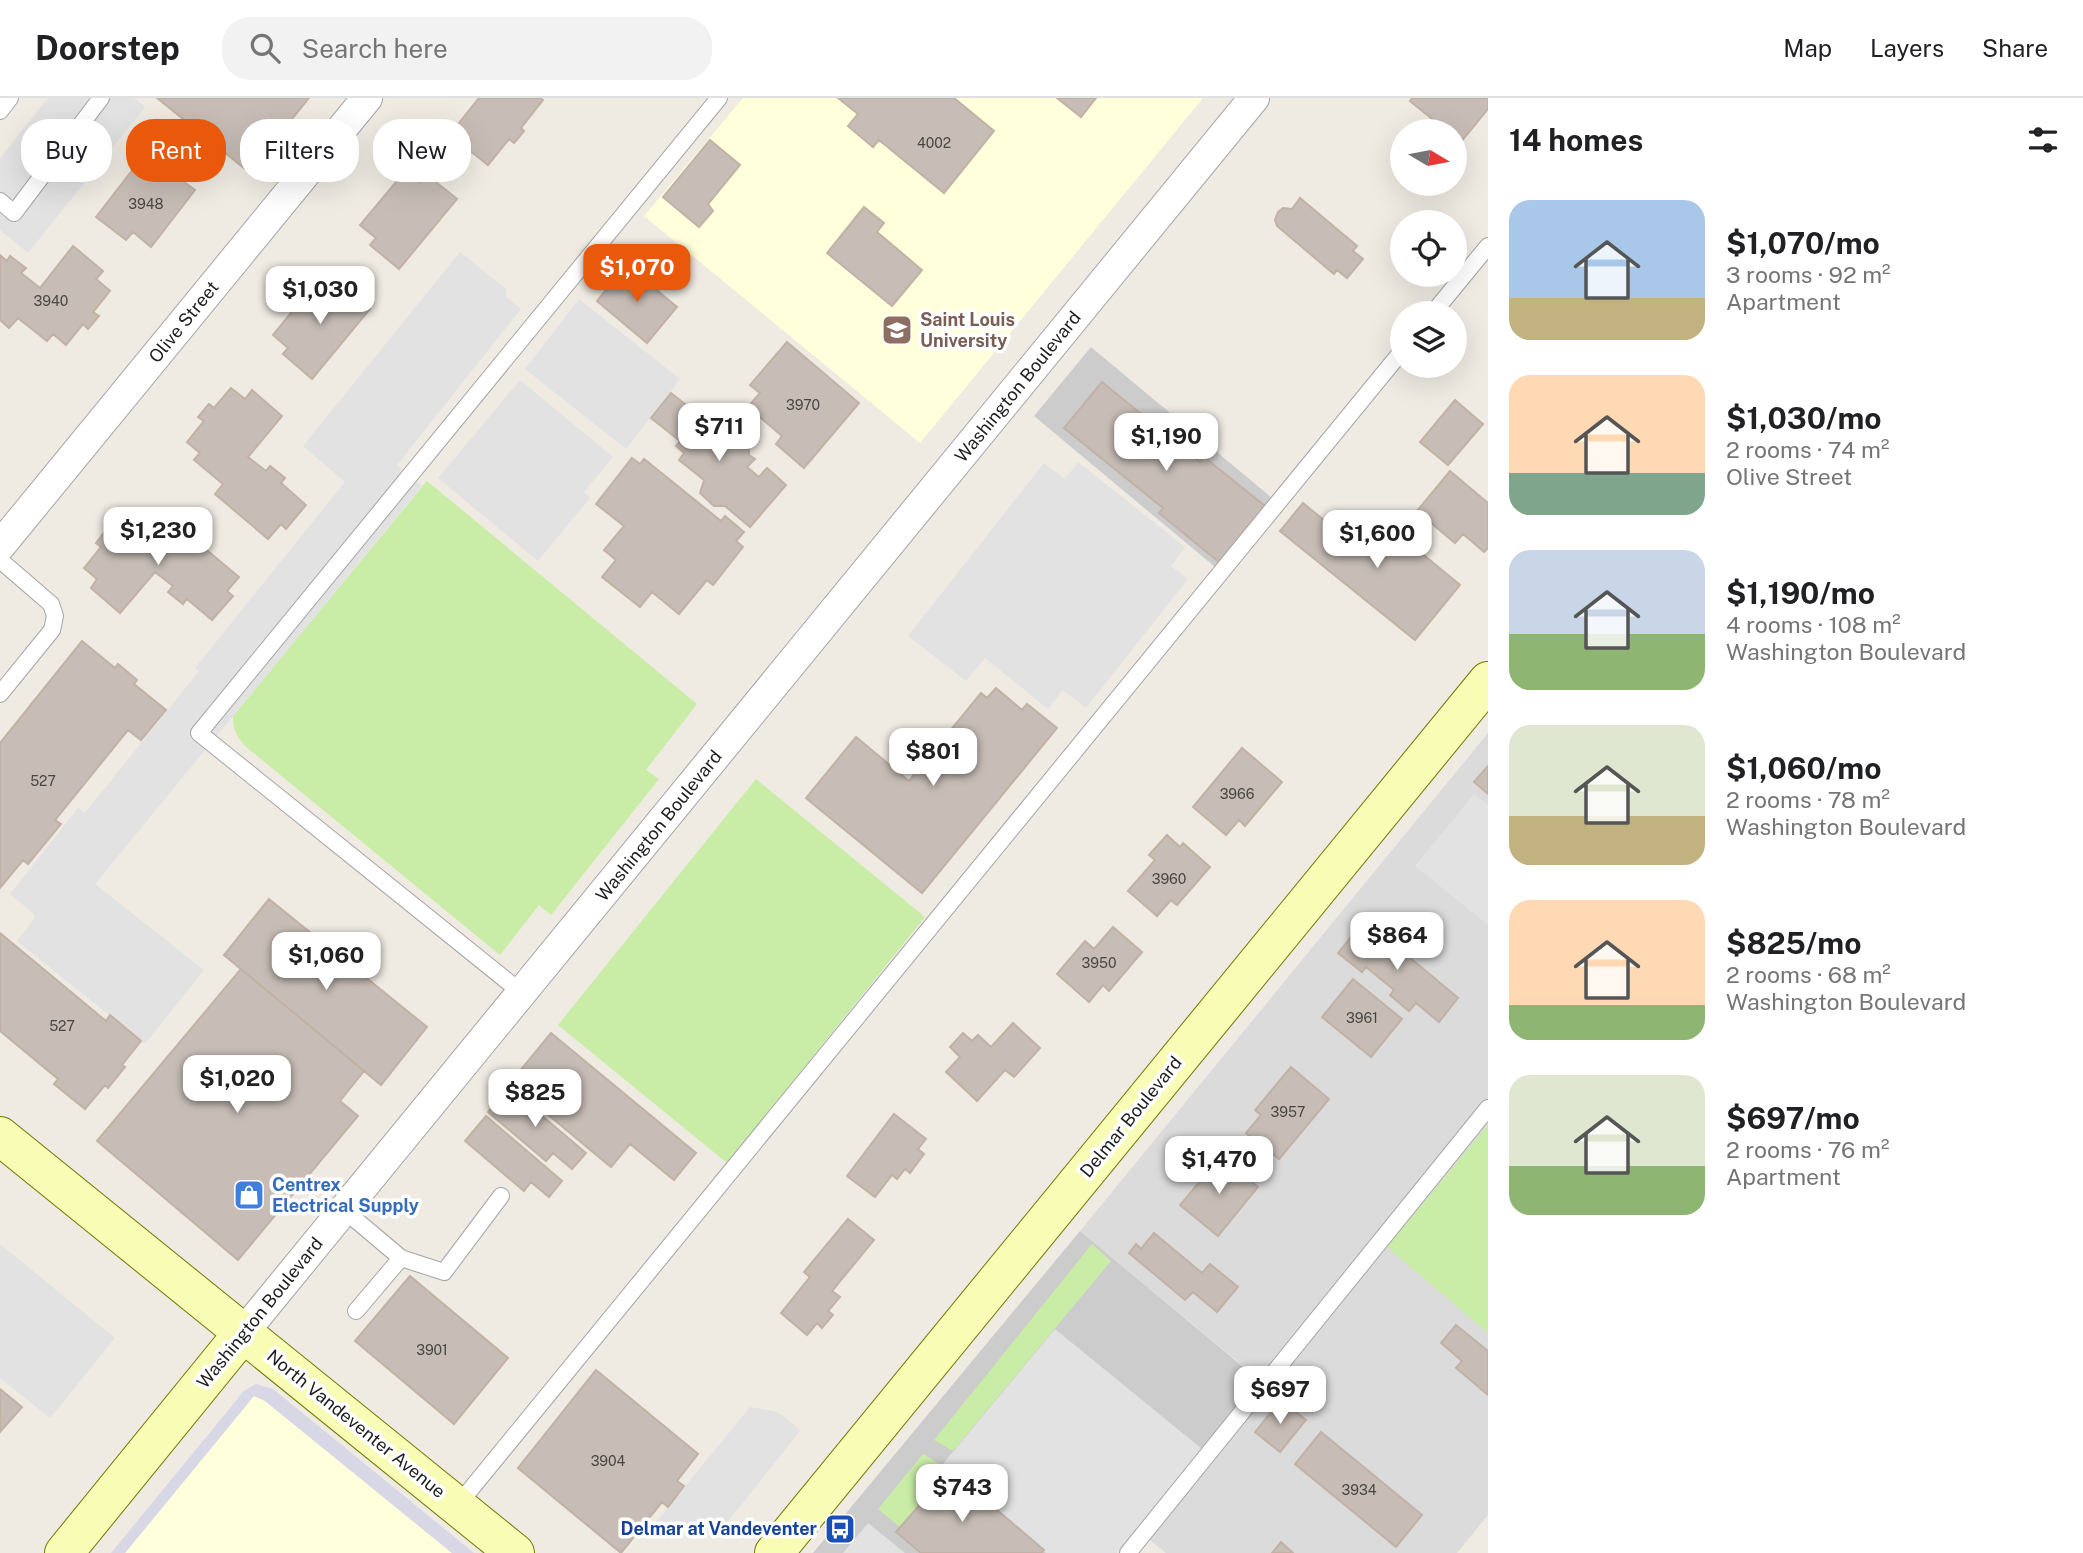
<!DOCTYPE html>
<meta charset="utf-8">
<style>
:root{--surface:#fff;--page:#f2f2f2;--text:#202124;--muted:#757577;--line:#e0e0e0;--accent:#ea580c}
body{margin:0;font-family:"Public Sans",sans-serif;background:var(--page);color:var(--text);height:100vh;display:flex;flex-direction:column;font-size:26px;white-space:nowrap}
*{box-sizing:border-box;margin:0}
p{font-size:23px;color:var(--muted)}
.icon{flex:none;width:38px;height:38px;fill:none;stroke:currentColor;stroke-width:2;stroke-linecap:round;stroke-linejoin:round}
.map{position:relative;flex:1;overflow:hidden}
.side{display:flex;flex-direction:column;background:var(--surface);width:595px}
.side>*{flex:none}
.hud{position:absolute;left:21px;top:21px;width:665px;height:63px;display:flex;gap:14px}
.needle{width:46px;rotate:100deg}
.buttons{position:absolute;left:1390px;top:21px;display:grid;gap:14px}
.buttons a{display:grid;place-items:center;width:77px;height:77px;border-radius:50%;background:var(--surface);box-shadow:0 7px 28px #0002;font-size:35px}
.price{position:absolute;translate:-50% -60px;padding:0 16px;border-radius:14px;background:#fff;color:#222;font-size:23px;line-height:46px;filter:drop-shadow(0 2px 4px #0008)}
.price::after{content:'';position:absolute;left:50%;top:42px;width:21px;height:16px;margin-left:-10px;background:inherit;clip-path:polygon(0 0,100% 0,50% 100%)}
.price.on{background:var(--accent);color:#fff}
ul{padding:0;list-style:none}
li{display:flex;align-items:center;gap:21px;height:175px;padding:0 21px}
li span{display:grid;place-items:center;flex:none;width:196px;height:140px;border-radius:21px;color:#555}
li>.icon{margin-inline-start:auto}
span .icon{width:84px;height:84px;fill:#fffc;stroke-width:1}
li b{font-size:30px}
h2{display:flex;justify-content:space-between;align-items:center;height:84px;padding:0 21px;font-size:30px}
.chip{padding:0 24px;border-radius:28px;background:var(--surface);box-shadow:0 7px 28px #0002;font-size:24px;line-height:63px}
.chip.on{background:var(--accent);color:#fff}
header{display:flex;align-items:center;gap:42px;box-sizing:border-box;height:98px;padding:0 35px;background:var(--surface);border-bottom:2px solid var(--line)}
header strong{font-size:33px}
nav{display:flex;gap:38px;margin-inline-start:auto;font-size:24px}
.search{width:490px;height:63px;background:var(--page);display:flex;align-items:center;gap:18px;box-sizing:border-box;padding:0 24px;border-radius:28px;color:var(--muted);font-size:26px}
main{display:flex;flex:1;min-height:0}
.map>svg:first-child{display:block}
</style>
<header>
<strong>Doorstep</strong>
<div class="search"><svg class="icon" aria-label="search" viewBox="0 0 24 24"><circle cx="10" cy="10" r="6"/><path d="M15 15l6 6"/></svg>Search here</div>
<nav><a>Map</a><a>Layers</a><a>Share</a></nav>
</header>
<main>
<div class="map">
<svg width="1488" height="1455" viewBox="0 0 1488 1455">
<rect width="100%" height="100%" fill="#efebe3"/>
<!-- residential -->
<path fill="#dcdbdb" d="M1488,635V1417L1457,1455H1166L1143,1436L1265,1286L1080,1133Z"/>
<!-- education -->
<path fill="#ffffdc" d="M743,0H1203L920,345L644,118Z
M254,1298L265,1303L452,1455H125Z"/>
<!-- religious -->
<path fill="#ccc" d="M1091,249L1272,400L1215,469L1034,318Z
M1080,1133L1259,1282L1116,1455H813Z"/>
<!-- grass -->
<path fill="#c9eca6" d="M427,383L697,606L646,672L659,681L551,817L539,807L500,857L245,648C236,638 233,631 233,618Z
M756,681L925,819L727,1065L558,927Z
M1488,1027V1235L1387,1149Z
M1092,1146L1111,1163L953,1353L934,1342Z
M923,1356L950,1372L900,1429L878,1411Z"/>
<!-- parking -->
<path fill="#e2e2e2" d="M48,0H134L145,9L28,155L0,132V60Z
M460,154L506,191V199L521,211L397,367L422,388L95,786L204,872L145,946L17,843L35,820L34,816L10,796L78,710L85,715L199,573L195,570L345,384L303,348Z
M579,201L680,281L626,351L525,271Z
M520,282L613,359L584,394L590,400L538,463L438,380Z
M1078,364L1185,449L1171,468L1188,481L1086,610L1063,592L1048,611L985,560L966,583L908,538L1044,365L1065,381Z
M1474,696L1488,707V827L1415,768Z
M0,1146L115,1240L50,1320L0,1280Z
M1055,1231L1202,1351L1116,1455H1046L942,1367Z
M750,1309L773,1313L784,1318L800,1333L718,1436L652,1429Z
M868,1425L905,1455H843Z"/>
<!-- plaza -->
<path fill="#d7d7e5" d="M256,1286L273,1291L474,1455H452L265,1303L254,1298L125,1455H111L244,1293Z"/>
<!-- building -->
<path fill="#c7bdb6" stroke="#c2b1a5" stroke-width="2" d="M157,0H309L249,74Z
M479,0H540L543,2L521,30L524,33L514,45L509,41L488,67L464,48L470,42L455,30Z
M838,0H954L994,33L944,95L879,42L873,49L848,28L858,16Z
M1057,0H1096L1081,19Z
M1412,0H1488V11L1460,45L1454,40V33H1447L1410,3Z
M710,42L740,67L708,106L713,113L699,129L663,99Z
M152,47L185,73L180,81L195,92L151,149L133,134L126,142L96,119Z
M406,72L420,85L427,77L457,101L399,171L370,147L376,140L360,127Z
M1300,100L1357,148L1353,153L1363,161L1347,180L1337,172L1334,176L1277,128L1275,122L1278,114L1283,110L1292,111Z
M864,109L884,125L877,134L922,172L892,208L827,155Z
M73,148L103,173L96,181L110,193L93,214L99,218L88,231L83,226L66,247L53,236L47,243L18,220L9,230L0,222V157L7,163L10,158L26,170L21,175L40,190Z
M626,167L677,209L647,245L597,203Z
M318,182L333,194L340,186L370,211L312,281L283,256L288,250L273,237Z
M787,244L859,305L804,370L776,346L782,338L748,309L760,295L750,287Z
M1102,284L1200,364L1204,359L1265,408L1219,464L1159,415L1163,410L1064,330Z
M231,290L245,301L252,292L282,318L248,359L266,373L270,368L285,380L281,385L306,407L286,431L281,426L268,441L215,396L223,386L194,362L200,355L187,344L204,323L198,319L209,306L214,310Z
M671,295L729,341H736L749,350V357L755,361L747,369L759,379L767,370L786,387L750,429L725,408H714L700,395L704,382L679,362L684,355L676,348L680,343L651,320Z
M1455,302L1483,326L1448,367L1420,344Z
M632,360L640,366L644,361L721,423L725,418L744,434L736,443L743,449L713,487L707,482L679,516L652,494L640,509L602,479L616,462L604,452L624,428L596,406Z
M1450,373L1488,405V450L1484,454L1463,436L1455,445L1417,413Z
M1303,405L1358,450L1381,422L1460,487L1415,542L1280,433Z
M128,416L142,427L148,420L177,444L185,434L239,479L227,493L233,498L212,522L187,501L183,506L168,494L173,488L155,474L120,515L91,490L97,481L84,470L101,449L96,445L106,432L112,436Z
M82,543L115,570L118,566L137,582L134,586L166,612L141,642L128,632L55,722L61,726L28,766L23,762L0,790V645Z
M996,590L1022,612L1027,606L1057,630L922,795L806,700L856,639L909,683L981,595L987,600Z
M1242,650L1282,684L1245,728L1239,722L1226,737L1193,709Z
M1488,668V696L1474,684Z
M1167,737L1180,749L1183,745L1210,769L1177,807L1171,802L1157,818L1128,793L1155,762L1149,757Z
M269,801L427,929L381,987L224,857Z
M1365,822L1458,900L1439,924L1416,905L1409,913L1390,897L1394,892L1366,869L1362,874L1338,855Z
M1113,829L1142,854L1109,893L1103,887L1089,904L1057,876L1085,843L1094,851Z
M0,835L106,923L110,917L141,943L122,967L125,969L108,990L105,987L85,1011L54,986L58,981L0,933Z
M241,871L364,973L340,1003L358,1018L238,1162L97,1043Z
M1353,881L1402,921L1371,959L1322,919Z
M1013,925L1040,950L1014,979L1005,972L977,1003L946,974L960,959L950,949L963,935L972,943L978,937L991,949Z
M551,935L696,1055L674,1082L630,1046L611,1069L510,985Z
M1291,969L1329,1001L1279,1061L1246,1035L1261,1017L1255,1012Z
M508,989L586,1055L572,1071L553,1055L546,1063L488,1014Z
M894,1016L926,1041L918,1051L924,1056L910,1075L905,1071L897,1081L892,1077L875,1099L847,1078Z
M486,1018L562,1083L549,1099L531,1084L524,1093L465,1043Z
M1221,1058L1258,1089L1218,1138L1180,1107Z
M848,1121L874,1142L832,1193L840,1199L828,1213L833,1217L822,1230L817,1225L807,1237L781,1215L810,1179L804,1174Z
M1154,1135L1202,1175L1210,1166L1238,1189L1217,1214L1193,1194L1185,1202L1129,1155L1136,1146L1141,1151Z
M410,1178L508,1260L454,1326L355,1243Z
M1456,1227L1488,1253V1297L1456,1270L1462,1263L1441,1245Z
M596,1272L698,1356L677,1383L684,1388L668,1409L662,1404L621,1455L518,1370Z
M0,1291L22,1309L0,1334Z
M1281,1302L1306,1322L1280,1354L1255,1334Z
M1321,1334L1422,1417L1396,1449L1295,1366Z
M950,1372L1044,1452L1041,1455H921L896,1434Z
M1281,1444L1293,1455H1272Z"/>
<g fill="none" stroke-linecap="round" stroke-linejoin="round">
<!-- lane casing -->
<g stroke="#a5a5a5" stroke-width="18">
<path id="lane" d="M0,13L10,0
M0,103L14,115L101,0
M1433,215L1488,148
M0,462L51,506L55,518L52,532L0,596
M522,895L199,635L719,0
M344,1112L401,1160L356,1213
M401,1160L444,1174L501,1098
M457,1408L1402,253
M1128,1455L1488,1010"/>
</g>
<!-- street casing -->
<g stroke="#a5a5a5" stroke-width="32">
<path id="street" d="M0,448L367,0
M243,1235L1254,0"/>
</g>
<!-- secondary casing -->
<g stroke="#6d7900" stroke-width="40">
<path id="secondary" d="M0,1038L515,1455
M64,1455L243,1235
M774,1455L1488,583"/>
</g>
<!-- lane -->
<use href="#lane" stroke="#fff" stroke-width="16"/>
<!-- street -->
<use href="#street" stroke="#fff" stroke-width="30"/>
<!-- secondary -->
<use href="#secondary" stroke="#f9fcb4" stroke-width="38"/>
</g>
<!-- icons -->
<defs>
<g id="university-square" transform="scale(1.575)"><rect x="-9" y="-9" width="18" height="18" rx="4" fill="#8d6e63" stroke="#fff"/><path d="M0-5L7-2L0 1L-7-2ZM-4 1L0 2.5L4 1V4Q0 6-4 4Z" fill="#fff"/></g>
<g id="shop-square" transform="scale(1.575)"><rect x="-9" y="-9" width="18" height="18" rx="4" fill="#3f7fe0" stroke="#fff"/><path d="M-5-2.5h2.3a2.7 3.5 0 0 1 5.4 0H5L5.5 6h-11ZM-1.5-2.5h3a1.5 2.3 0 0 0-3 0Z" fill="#fff"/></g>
<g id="bus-square" transform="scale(1.575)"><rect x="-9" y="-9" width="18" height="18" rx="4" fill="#1a4fb4" stroke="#fff"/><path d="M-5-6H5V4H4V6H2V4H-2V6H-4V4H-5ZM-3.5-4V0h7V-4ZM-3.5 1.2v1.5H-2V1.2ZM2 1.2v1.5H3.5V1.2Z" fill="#fff"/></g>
</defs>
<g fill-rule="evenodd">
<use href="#university-square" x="897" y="232"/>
<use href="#shop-square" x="249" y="1097"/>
<use href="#bus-square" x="840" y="1431"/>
</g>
<g text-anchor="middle" stroke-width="7" stroke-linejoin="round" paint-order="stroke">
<!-- number labels -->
<g font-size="14" fill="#484644">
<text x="934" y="50">4002</text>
<text x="146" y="111">3948</text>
<text x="51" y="208">3940</text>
<text x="803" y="312">3970</text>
<text x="43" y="688">527</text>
<text x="1237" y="701">3966</text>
<text x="1169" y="786">3960</text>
<text x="1099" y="870">3950</text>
<text x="1362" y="925">3961</text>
<text x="62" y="933">527</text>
<text x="1288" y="1019">3957</text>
<text x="432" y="1257">3901</text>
<text x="608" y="1368">3904</text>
<text x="1359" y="1397">3934</text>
</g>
<!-- education labels -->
<g font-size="18" font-weight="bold" fill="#785e54" stroke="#fff" text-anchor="start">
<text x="920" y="228">Saint Louis<tspan x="920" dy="21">University</tspan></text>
</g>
<!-- street labels -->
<g font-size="18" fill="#1e1e1e" stroke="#fff">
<text transform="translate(184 224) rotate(-51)" y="6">Olive Street</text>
<text transform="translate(1018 289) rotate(-51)" y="6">Washington Boulevard</text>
<text transform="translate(659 728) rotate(-51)" y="6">Washington Boulevard</text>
<text transform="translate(1131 1019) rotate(-51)" y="6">Delmar Boulevard</text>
<text transform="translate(260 1215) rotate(-51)" y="6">Washington Boulevard</text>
<text transform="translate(356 1326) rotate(39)" y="6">North Vandeventer Avenue</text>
</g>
<!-- shop labels -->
<g font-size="18" font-weight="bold" fill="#366cbe" stroke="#fff" text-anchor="start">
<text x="272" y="1093">Centrex<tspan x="272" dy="21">Electrical Supply</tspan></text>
</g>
<!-- transit labels -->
<g font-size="18" font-weight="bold" fill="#164399" stroke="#fff" text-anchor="end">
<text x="817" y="1437">Delmar at Vandeventer</text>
</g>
</g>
</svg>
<div class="buttons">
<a><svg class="needle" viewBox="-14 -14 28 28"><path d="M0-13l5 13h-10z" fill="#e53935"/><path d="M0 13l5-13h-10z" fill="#757577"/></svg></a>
<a><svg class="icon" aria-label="locate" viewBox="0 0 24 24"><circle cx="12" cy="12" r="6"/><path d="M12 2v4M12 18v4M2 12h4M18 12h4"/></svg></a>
<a><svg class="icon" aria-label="layers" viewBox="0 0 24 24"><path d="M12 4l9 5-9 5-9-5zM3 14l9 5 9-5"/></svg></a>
</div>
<b class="price on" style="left:637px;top:206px">$1,070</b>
<b class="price" style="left:320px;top:228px">$1,030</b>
<b class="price" style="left:719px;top:365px">$711</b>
<b class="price" style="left:1166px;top:375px">$1,190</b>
<b class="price" style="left:158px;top:469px">$1,230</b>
<b class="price" style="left:1377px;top:472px">$1,600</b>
<b class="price" style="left:933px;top:690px">$801</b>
<b class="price" style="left:1397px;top:874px">$864</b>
<b class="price" style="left:326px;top:894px">$1,060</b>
<b class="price" style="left:237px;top:1017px">$1,020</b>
<b class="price" style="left:535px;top:1031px">$825</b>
<b class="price" style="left:1219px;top:1098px">$1,470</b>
<b class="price" style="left:1280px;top:1328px">$697</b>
<b class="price" style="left:962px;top:1426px">$743</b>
<div class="hud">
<a class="chip">Buy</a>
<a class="chip on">Rent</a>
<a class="chip">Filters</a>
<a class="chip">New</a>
</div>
</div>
<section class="side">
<h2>14 homes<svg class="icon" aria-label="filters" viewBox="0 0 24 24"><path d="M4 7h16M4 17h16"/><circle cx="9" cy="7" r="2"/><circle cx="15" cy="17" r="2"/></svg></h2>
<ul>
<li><span style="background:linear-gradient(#a9c7e8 70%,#c2b280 0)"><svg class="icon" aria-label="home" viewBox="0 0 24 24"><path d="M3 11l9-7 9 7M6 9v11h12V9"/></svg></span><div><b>$1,070/mo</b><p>3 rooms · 92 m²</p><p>Apartment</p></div></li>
<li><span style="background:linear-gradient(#ffd9b3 70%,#7fa58c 0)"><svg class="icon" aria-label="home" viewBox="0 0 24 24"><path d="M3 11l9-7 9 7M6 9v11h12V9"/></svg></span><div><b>$1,030/mo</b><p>2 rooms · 74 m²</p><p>Olive Street</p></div></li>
<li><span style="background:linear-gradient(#c9d6e8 60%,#8fb573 0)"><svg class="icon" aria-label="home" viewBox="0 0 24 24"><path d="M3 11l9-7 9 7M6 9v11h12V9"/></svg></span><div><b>$1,190/mo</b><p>4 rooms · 108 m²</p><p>Washington Boulevard</p></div></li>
<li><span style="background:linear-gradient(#dfe7d0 65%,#c2b280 0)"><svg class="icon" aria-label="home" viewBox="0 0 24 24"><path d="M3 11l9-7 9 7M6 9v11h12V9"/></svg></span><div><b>$1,060/mo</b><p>2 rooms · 78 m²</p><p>Washington Boulevard</p></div></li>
<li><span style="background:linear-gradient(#ffd9b3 75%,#8fb573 0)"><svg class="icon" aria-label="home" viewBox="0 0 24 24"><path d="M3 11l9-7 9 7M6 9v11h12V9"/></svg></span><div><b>$825/mo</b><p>2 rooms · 68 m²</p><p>Washington Boulevard</p></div></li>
<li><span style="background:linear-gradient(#dfe7d0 65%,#8fb573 0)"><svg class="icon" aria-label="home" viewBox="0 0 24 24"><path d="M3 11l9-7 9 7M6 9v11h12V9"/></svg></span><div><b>$697/mo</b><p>2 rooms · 76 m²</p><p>Apartment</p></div></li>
</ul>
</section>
</main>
